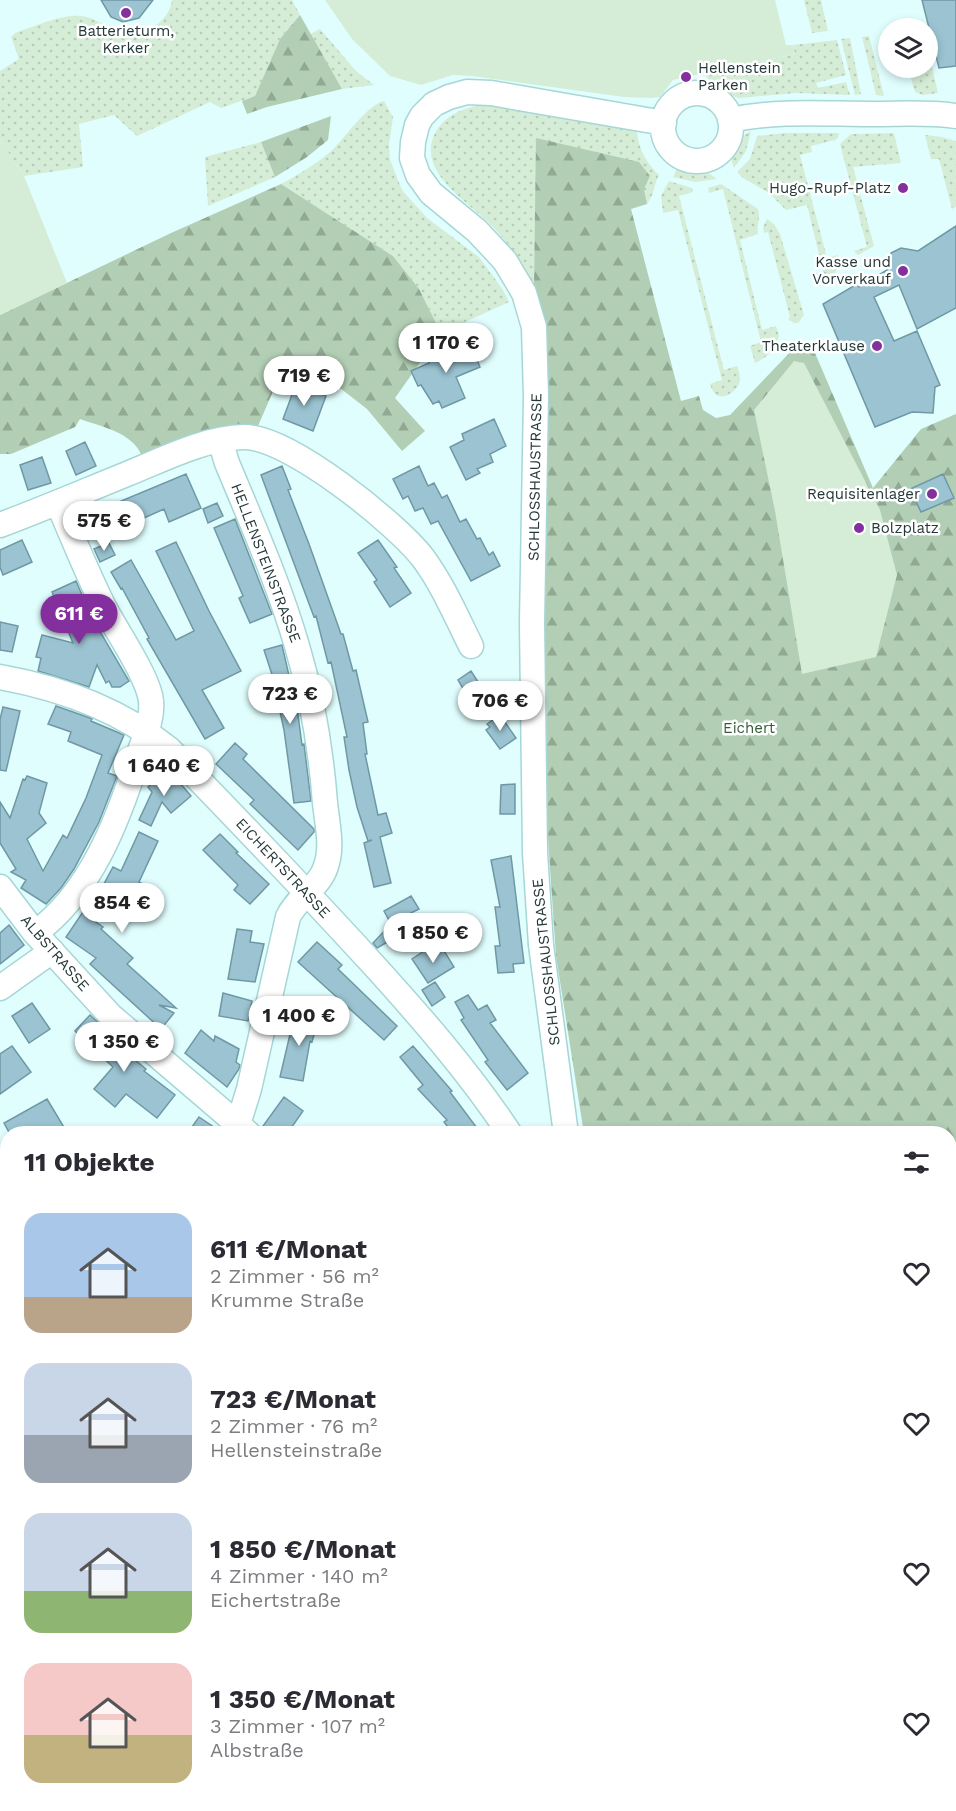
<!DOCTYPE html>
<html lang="de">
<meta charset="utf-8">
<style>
:root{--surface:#fff;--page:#f7f7f7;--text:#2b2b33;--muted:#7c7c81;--accent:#842f9e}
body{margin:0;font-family:"Work Sans",sans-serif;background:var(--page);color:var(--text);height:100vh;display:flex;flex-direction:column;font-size:22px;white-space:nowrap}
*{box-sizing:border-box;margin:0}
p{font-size:20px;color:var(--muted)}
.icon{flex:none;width:33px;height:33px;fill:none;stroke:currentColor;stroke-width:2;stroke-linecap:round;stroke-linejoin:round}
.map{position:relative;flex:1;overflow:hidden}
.sheet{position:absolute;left:0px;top:1126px;width:957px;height:686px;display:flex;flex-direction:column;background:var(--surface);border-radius:24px 24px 0 0;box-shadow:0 3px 9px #0003}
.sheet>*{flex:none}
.fabs{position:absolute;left:878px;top:18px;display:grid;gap:12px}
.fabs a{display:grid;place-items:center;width:60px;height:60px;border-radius:50%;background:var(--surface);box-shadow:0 3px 9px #0003;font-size:30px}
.price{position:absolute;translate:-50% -51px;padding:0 14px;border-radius:21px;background:#fff;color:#222;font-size:20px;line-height:39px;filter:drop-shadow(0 2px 3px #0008)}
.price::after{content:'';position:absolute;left:50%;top:36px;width:18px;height:14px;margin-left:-9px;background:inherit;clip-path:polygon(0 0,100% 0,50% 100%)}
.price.selected{background:var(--accent);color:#fff}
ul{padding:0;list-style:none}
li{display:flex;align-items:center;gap:18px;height:150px;padding:0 24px}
li span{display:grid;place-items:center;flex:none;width:168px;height:120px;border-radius:18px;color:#555}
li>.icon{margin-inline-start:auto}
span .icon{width:72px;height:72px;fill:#fffc;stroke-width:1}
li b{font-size:26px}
h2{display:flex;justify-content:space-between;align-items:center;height:72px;padding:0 24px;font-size:26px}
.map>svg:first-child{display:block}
</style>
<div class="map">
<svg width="956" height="1811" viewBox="0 0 956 1811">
<defs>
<pattern id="grass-dots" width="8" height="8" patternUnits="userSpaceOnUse" patternTransform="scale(1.5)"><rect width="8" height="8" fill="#d5edd6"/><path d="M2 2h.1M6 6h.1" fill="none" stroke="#b7ccb8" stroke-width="1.8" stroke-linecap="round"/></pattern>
<pattern id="forest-firs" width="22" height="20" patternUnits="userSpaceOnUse" patternTransform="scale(1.5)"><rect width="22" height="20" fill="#b2ceb4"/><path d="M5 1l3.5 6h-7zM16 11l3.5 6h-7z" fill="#91a893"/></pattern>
</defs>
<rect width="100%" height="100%" fill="#e1fefe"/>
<!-- grass -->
<path fill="url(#grass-dots)" d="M172,0H292L300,15L280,39L255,96L221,108L210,102L137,136L114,115L79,124L83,167L24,176L0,140V71L19,59L11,37L15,33C33,27 62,14 81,16C93,17 104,26 116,30C140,38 168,26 172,0Z
M804,0H821L828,31L812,33Z
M320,29L356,71L374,85L342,89L310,34Z
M869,36L884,96L876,95L862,37Z
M850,38L861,94L855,95L841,39Z
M837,40L846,75L816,83L818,88L846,82L850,95L796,93L739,98C726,95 712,84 704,74L795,54L793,45Z
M927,46L938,93L923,95L915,92L908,68H927Z
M384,101L393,117L389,145L390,160L402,190L427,218L479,257L503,290L509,302L441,333L419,289L393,256L281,184C298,175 314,165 329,153C345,139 365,106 384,101Z
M485,104L600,123L637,132C639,151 647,163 659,175C654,184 654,196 647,204L644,189L537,138L534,285C523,266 511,246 495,229C471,202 410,171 438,128C449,113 467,107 485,104Z
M751,131L746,151L734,168C726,149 735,140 751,131Z
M786,133H839L838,138L835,140L811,146L812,152L800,155L827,258L838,255C842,271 833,277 819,281L813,279L810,275L823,271L807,205L786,210L769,193L743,178L737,172L750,159L757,136Z
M894,133L901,163L853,167L874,246L858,255L854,251L867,247L840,144L851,134Z
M925,135L942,137L956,141V207L952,209L939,159H931Z
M261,142L275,177L208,206L205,157Z
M683,165L700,167L717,179L695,182L673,177L679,166Z
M669,181L692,188L693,192L679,196L724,370L737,366C743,380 740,389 726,396C716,398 713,393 710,384L722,380L678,210L663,213L661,196Z
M721,184L758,209C761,218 756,226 758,234L740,240L762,330L776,326L779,336C776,348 767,358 755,363L750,346L761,342L723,189L709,193L708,188Z
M767,219L774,224L780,234L804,315L798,323H794L788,319L790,317L768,232L764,233L763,227Z"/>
<!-- forest -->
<path fill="url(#forest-firs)" d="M300,15L342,89L267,107L247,114L242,101L255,96L280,39Z
M331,116L328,140L307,157L275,177L261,142Z
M536,138L639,162L650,176L644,189L647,204L631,209L681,401L699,396L703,410L716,418L730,415L795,347L815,353L873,488L921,429L956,414V1811H675V1805L950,1804V1134H584L556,956L542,751L547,353L546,325L534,285Z
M281,184L393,256L419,289L441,333L395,398L425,431L402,451L367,409L340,388L284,366L258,426H240L142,456C132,432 102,427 80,419L75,427L11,454H0V315L171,233Z"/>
<!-- park -->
<path fill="#d5edd6" d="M325,0H775L786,45H793L795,54L673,80L660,97L651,98L624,97L472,76L453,75L421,85L390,76L352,39Z
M0,140L24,176L67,283L0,315Z
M794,361L804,363L880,510L897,575L876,657L802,674L775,511L754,410Z"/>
<!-- building -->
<path fill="#9bc3d1" stroke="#6f98a5" stroke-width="1.5" d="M101,0H153L139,18L123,22L111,17Z
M922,0H956V66L939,68Z
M956,226V308L917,329L899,285L874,297L894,341L917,331L940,385L935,387L933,413L912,412L875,427L823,304L857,284L859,287L887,270L891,253L901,248L918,251Z
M470,342L480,367L456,377L465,398L442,408L439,401L433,404L421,385L418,386L411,371L429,363L427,357L441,351L443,354Z
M296,384L326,396L313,431L283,419Z
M494,419L506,446L490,454L493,462L477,469L480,473L466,480L450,447L464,440L462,434Z
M85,442L96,466L76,475L66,451Z
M42,457L51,483L28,490L20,465Z
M282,466L291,489L288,490L309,544L341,634H343L353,671L356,670L368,722L363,723L367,754H365L378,815L386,813L392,833L380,837L391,883L374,887L364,843L372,840L368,841L357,807L349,770L344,737H347L331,662L328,663L316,616L314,617L261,475Z
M419,466L428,486L434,483L442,498L447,495L460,522L466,519L477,539L480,538L489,555L493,552L500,566L471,581L438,521L431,524L423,508L415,511L408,496L403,499L393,479Z
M186,474L201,508L169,522L164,509L135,522L133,518L99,534L90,514Z
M943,474L954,498L921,512L910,489Z
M217,503L223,516L208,523L203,509Z
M235,519L272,614L250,623L239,598L243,596L214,528Z
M22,540L32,562L3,575L0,567V550Z
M378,540L397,567L394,568L411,593L390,607L374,582L377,580L358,553Z
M176,542L209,611L241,671L202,690L224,728L205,739L147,639L149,638L122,588L121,589L111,572L131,560L176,640L194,631L156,551Z
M109,543L115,555L100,562L94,549Z
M76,581L92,618L129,681L120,687H112L109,681L106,683L97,665L89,687L38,671L41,658L36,657L42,635L73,643L52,592Z
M0,622L18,626L12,652L0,650Z
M282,645L298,715L302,745L304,744L311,801L294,803L284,730L277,698L279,696L264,650Z
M471,671L482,688L468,697L458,680Z
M56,706L90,718L92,719L91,721L124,735L108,773L117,776L99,822L74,869L61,888L46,904L21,888L26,880L11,872L16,869L0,843V802L10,818L23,779L25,780L27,776L47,783L39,813L46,823L27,839L43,871L63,835L67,838L86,798L102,755L68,741L71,732L48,724Z
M3,707L20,711L6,771L0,770V719Z
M500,715L516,738L500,749L486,730L490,727L487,724Z
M235,743L247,754L243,759L314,829V832L298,850L250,804L254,800L216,764Z
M168,769L191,796L171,813L162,802L151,826L139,820L152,792L148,787Z
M515,784V814H500L501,785Z
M139,832L158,841L139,882L149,888L136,911L112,897L96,922L103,927L101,929L133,958L127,964L176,1008L159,1005L174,1013L161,1029L90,964L96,958L66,937L89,903L92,906L113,867L121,871Z
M220,834L238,852L236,853L269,884L250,904L234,890L238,885L203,850Z
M511,856L524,963L513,964L514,972L498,973L495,946H500L495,907H500L491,860Z
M411,896L419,909L407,915L414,927L377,948L373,943L391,924L384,911Z
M9,925L24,945L0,964V933Z
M237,929L252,931L250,942L264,944L255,982L228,979Z
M317,942L342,965L338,969L397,1026L384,1040L298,962Z
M430,947L434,955L443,949L454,967L428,983L412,959Z
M435,982L445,997L432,1006L422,990Z
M223,993L252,1001L248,1021L219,1016Z
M468,995L478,1010L487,1005L496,1020L490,1023L528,1073L507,1090L485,1062L488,1060L461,1020L464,1018L455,1002Z
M32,1003L50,1029L29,1043L12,1016Z
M295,1013L318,1020L312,1042L310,1041L303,1081L280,1077Z
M90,1015L110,1034L107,1037L146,1069L144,1071L175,1095L157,1118L126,1094L115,1107L94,1089L113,1067L75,1031Z
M201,1030L214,1041L215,1036L239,1049L236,1062L240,1065L239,1069L227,1087L185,1053Z
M12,1046L31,1072L0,1094V1054Z
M413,1046L452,1091L450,1092L477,1128L468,1134H453L444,1122L447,1120L418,1089L423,1085L400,1057Z
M284,1097L303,1111L287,1134H274L263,1126Z
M47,1099L68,1134H10L4,1123Z
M199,1117L221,1132V1134H187Z"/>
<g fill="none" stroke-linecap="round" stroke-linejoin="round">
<!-- minor casing -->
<g stroke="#a7d6d6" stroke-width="27">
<path id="minor" d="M663 127a34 34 0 1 1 68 0a34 34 0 1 1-68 0Z
M730,120C778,110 825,114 873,114C901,114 928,112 956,116
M220,440L227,463C252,523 279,584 297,646C312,696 321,751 325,803C327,823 333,847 326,866C320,887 297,897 288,917L249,1089L235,1134
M0,525C43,509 85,491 127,474C164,459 204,438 244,437C288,436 396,523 423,558C443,585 456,616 471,646
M0,677C61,688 121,710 169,749C237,819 304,889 370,961C420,1016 469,1072 510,1134
M0,887L35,933L111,1016L249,1134
M35,933C91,893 119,818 139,754C144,738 153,718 151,701C149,678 116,630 104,607C87,573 73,538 58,503
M0,988L52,951
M566,1134L541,945L535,853L532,623L536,397L534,327L524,293L505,261L477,231L431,193L418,175L412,158L413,142L417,125L422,116L434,104L449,97L467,92L491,93L664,123
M0,1240L8,1252
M0,1759L8,1755
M71,1804L74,1811
M270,1804L272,1811
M470,1811L473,1804"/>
</g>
<!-- minor -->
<use href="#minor" stroke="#fff" stroke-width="24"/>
</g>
<!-- markers -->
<g fill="#842f9e" stroke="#fff" stroke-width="2">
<circle cx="126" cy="13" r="6"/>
<circle cx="686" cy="77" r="6"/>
<circle cx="903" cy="188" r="6"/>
<circle cx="903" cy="271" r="6"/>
<circle cx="877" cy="346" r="6"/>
<circle cx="932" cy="494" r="6"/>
<circle cx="859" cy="528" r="6"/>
</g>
<g text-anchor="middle" stroke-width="5" stroke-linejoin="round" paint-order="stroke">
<!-- poi labels -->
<g font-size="15" fill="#253838" stroke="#fff" text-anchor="end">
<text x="126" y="36" text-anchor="middle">Batterieturm,<tspan x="126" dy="17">Kerker</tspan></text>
<text x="698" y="73" text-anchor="start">Hellenstein<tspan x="698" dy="17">Parken</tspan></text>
<text x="891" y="193">Hugo-Rupf-Platz</text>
<text x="891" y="267">Kasse und<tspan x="891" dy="17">Vorverkauf</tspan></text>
<text x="865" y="351">Theaterklause</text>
<text x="920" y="499">Requisitenlager</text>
<text x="871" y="533" text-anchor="start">Bolzplatz</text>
</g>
<!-- street labels -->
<g font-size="15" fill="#253838" stroke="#fff">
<text transform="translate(535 477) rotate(-89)" y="5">SCHLOSSHAUSTRASSE</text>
<text transform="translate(266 563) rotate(69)" y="5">HELLENSTEINSTRASSE</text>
<text transform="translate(283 868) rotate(47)" y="5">EICHERTSTRASSE</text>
<text transform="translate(55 953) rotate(49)" y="5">ALBSTRASSE</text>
<text transform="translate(546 962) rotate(-96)" y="5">SCHLOSSHAUSTRASSE</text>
</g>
<!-- park labels -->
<g font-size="15" fill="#335e39" stroke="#fff">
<text x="749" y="733">Eichert</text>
</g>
</g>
</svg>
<div class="fabs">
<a><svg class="icon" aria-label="layers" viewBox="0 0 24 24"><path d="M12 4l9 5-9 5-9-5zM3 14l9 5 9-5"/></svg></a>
</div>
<b class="price" style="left:446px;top:374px">1 170 €</b>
<b class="price" style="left:304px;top:407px">719 €</b>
<b class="price" style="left:104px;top:552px">575 €</b>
<b class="price selected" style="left:79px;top:645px">611 €</b>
<b class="price" style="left:290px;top:725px">723 €</b>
<b class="price" style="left:500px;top:732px">706 €</b>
<b class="price" style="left:164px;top:797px">1 640 €</b>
<b class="price" style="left:122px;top:934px">854 €</b>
<b class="price" style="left:433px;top:964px">1 850 €</b>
<b class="price" style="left:299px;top:1047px">1 400 €</b>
<b class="price" style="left:124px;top:1073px">1 350 €</b>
<section class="sheet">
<h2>11 Objekte<svg class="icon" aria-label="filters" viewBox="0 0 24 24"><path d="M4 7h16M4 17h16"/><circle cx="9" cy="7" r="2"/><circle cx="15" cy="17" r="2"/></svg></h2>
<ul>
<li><span style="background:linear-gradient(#a9c7e8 70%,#b9a48a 0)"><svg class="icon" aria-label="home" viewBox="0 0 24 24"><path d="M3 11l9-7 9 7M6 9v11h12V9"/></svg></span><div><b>611 €/Monat</b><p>2 Zimmer · 56 m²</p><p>Krumme Straße</p></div><svg class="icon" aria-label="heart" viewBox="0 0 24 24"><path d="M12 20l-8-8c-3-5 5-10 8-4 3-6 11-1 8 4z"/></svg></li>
<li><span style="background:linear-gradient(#c9d6e8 60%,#9aa5b1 0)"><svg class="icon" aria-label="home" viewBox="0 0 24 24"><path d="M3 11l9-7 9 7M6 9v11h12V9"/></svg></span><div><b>723 €/Monat</b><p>2 Zimmer · 76 m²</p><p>Hellensteinstraße</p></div><svg class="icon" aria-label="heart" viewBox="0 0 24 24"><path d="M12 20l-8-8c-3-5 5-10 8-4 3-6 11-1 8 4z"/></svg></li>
<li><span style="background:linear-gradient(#c9d6e8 65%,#8fb573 0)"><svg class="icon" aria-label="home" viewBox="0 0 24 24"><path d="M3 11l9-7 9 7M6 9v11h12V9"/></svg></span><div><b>1 850 €/Monat</b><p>4 Zimmer · 140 m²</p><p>Eichertstraße</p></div><svg class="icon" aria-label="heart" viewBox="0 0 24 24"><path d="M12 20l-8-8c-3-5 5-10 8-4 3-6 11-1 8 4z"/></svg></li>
<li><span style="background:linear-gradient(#f6c9c9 60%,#c2b280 0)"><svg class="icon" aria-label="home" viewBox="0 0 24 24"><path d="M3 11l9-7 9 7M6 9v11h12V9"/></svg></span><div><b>1 350 €/Monat</b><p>3 Zimmer · 107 m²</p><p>Albstraße</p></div><svg class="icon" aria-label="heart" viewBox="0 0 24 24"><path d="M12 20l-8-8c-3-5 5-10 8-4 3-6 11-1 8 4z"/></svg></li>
</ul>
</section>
</div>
